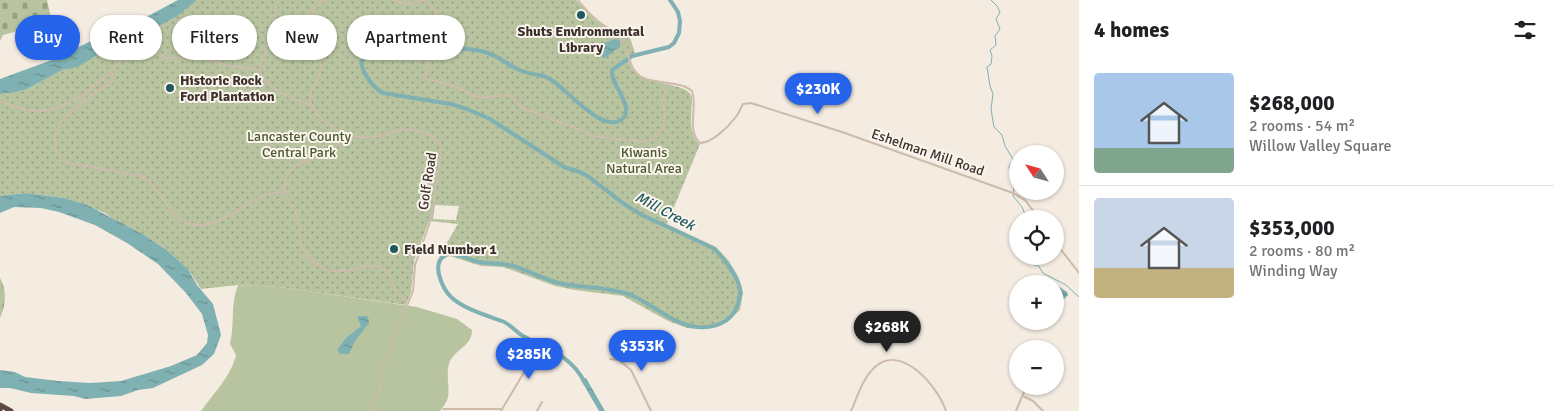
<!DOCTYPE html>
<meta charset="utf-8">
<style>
:root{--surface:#fff;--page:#f2f2f2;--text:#202124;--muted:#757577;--line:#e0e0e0;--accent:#2563eb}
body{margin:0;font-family:Signika,sans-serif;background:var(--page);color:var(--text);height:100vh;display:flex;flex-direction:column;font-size:19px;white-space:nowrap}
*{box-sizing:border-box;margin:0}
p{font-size:16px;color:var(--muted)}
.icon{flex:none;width:28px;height:28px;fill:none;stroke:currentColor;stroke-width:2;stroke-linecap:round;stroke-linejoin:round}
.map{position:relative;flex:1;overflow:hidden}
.sheet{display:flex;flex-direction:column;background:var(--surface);width:475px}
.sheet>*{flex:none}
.guide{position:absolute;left:15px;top:15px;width:475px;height:45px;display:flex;gap:10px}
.needle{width:32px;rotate:306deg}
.buttons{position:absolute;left:1009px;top:145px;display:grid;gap:10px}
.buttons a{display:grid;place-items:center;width:55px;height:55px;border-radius:50%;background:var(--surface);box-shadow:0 1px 4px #0004;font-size:25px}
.price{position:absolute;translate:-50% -42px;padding:0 11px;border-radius:18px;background:var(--accent);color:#fff;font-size:16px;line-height:32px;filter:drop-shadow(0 1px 2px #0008)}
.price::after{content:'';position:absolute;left:50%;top:30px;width:15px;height:11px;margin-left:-8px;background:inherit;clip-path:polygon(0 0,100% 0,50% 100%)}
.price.active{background:#222;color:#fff}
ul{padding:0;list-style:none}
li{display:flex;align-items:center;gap:15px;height:125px;padding:0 15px}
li+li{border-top:1px solid var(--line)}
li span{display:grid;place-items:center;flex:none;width:140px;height:100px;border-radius:5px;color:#555}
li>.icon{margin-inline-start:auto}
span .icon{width:60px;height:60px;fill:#fffc;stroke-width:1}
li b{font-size:21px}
h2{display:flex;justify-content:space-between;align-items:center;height:60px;padding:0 15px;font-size:21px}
.tag{padding:0 18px;border-radius:22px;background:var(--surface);box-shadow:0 1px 4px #0004;font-size:18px;line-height:45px}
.tag.active{background:var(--accent);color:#fff}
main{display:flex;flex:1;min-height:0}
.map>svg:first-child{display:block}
</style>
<main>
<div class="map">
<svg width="1079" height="411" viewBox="0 0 1079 411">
<defs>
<pattern id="cemetery-stones" width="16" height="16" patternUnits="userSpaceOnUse" patternTransform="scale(1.25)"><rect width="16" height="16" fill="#b8c4a0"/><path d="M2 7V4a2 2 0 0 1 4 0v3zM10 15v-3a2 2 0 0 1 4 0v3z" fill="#97a083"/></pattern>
<pattern id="park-dots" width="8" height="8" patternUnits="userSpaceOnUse" patternTransform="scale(1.25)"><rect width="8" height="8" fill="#b8c4a0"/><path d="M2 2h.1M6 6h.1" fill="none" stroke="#97a083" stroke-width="1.8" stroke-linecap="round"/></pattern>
<pattern id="water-ripples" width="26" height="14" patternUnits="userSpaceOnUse" patternTransform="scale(1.25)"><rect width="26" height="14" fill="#7fb0b2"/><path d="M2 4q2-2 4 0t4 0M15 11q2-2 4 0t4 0" fill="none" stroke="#699091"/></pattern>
</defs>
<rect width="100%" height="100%" fill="#f4ebe1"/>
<!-- grass -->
<path fill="#b8c4a0" d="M238,285L279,287L417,307L457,319L472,330C472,346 456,349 450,361C445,373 450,385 448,397C447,402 443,407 440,411H201C214,393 231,376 236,355L230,344C235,324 230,305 238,285Z"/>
<!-- cemetery -->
<path fill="url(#cemetery-stones)" d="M0,0H47L52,22L3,35L0,41Z
M0,278C7,290 6,305 0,318Z"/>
<!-- park -->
<path fill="url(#park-dots)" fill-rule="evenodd" d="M197,0H576L596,21L612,31L616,28L627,29L635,53L627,56C629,61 630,66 633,70C646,87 687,81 692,97C692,111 687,135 700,144L667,224L716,247L729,261L738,276L743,293L740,310L727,322L704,329L687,328L668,321L623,296L575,290L555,286L503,267L481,266L453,257L448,256L442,260L439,256L458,224L429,221L414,261L411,292L406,305L279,287L238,285L201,289L188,269L168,251L144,235L117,222L105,213L64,198L26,193L0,196V94L17,92L27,89L64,69H70L161,25L173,18ZM435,205L459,206L456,220L433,219Z"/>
<!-- water -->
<path fill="url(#water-ripples)" d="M178,0H197L177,16L161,25L103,52L79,66L70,69H64L27,89L17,92L0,94V79L49,61L133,21L150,15Z
M615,39L620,40V47L606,57L603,58L600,53L604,43Z
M26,193L64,198L87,205L144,235L168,251L188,269L197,285L213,304L221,335L214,354L202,365L153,388L138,390L121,396L85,399L74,396L31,393L10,388H0V370L15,372L25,377L58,381L90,383L121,381L171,366L197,355L207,343L208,335L202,314L186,293L158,264L127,243L95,225L59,212L41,208L14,207L0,213V196Z
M1055,284L1067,292L1068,295L1064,299L1055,297Z
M357,316H368L369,323L355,341L349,354H340L337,350L346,338L361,326Z
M586,378L605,411H599L581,380Z"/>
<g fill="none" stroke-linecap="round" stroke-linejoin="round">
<!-- stream -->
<path stroke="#7fb0b2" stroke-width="1" d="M991,0L997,6L1000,12L996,19L1000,29L995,36L996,45L990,50L992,56L991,64L987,67L990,86L993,94L991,109L994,127L1002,135L1005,146L1013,159L1009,167L1014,188L1013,196L1022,207L1027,219
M1039,256L1040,258L1036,260L1034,265H1038L1043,273L1066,285L1079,297"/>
<!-- river -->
<path stroke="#7fb0b2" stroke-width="4" d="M585,383C571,355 549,350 523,336C516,332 510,324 502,321C485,315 464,309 451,297C443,289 431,265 444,256C452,249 470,261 480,262C491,264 502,263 513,266C530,271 547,281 563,284C585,288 610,287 631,295C652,304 669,321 691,326C711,330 732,324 738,304C739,300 741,293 740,289C739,279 722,255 713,248L642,215L624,204L589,177L580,172L564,167L490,119L467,109L451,104L383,93C372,86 364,75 361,62C375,39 410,52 432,51C437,51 442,49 447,49C457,48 470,49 481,51C501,55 507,67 525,72C533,75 542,74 550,79C566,88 603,135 622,119C636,107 610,85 612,70L632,56L669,47L674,43L679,33L680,21L678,12L670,0"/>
<!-- street-tunnel -->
<path stroke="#cfc6bd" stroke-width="2" stroke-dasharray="2 1" stroke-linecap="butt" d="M429,46V56"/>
<!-- street -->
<path stroke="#cdbbac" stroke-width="2" d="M325,0C308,10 307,25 314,43C317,51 322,60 321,69C320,78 313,84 311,93C306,113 333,130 349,135C359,138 369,138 379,136C387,135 394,131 401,130C415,128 434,134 442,146L431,219L415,265L413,291L382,368L380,393L369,411
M393,0L407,4L424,1
M425,0C427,4 432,6 434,9C443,20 431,35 429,46
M578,0C584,8 592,16 599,22C608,29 617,32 623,42C630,52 628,68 640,76C655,85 679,80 692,91C698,107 686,130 700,143C712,143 728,127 735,118C739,114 740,109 743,104L751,103L842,132L1013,193L1026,201L1039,219
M429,56L425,79L451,85L481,98L506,95L515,99L521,107L595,136L644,142L654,139L662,130L665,119L662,100L668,85
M111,70L114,79C111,86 102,87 96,92C89,98 65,116 61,123C52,135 53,152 64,162L141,176C160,185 164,211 183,221C212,236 241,204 266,195C272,193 278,192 285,192
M259,70C261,85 297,102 311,105
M0,102C11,104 22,110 33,111C81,112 112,67 144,40L154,51L167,58L197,56L226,65L259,70L271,34L275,12L279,0
M345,133C332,165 301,153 288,174C278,190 291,202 297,216C301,227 298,239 303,250C306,257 312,263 319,266C343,280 363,260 382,268C393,273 391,284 397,293C400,297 405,299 409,301
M1055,242L1079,273
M610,359L619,360L631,370L651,411
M1023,396L1033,401L1043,411
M443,409H502
M501,411L529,364
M537,411L542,402
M851,411C858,396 862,379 875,367C902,343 938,387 946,411
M1016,411L1026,387"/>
<!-- highway -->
<path stroke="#5c4a42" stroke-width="5" d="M0,405L11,411
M0,409V411"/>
</g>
<!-- markers -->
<g fill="#1f5a5e" stroke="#fbf5ee" stroke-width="2">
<circle cx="581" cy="15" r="5"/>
<circle cx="170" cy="88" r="5"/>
<circle cx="394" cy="249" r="5"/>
</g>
<g text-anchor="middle" stroke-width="4" stroke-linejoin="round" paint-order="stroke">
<!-- poi labels -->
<g font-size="14" font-weight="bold" fill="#3b302b" stroke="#fbf5ee" text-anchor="start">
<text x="581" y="36" text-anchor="middle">Shuts Environmental<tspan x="581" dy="16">Library</tspan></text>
<text x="180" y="85">Historic Rock<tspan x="180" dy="16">Ford Plantation</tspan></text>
<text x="404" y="254">Field Number 1</text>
</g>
<!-- park labels -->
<g font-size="14" fill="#4a5a2e" stroke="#fbf5ee">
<text x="299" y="141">Lancaster County<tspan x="299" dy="16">Central Park</tspan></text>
<text x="644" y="157">Kiwanis<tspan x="644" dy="16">Natural Area</tspan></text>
</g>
<!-- street labels -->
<g font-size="14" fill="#3b302b" stroke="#fbf5ee">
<text transform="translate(928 152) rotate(19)" y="5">Eshelman Mill Road</text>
<text transform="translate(427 181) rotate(-81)" y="5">Golf Road</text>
</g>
<!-- water labels -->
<g font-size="15" font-style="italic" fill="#1f5a5e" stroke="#fbf5ee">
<text transform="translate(665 211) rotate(28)" y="5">Mill Creek</text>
</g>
</g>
</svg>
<div class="buttons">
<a><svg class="needle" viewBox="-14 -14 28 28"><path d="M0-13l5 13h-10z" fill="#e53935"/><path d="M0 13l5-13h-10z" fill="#757577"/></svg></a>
<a><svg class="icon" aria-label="locate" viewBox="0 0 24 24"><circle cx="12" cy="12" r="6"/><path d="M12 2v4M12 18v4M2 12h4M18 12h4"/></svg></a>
<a>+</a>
<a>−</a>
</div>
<b class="price" style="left:818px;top:115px">$230K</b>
<b class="price active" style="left:887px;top:353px">$268K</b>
<b class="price" style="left:642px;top:372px">$353K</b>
<b class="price" style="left:529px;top:380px">$285K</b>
<div class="guide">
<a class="tag active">Buy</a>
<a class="tag">Rent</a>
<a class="tag">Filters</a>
<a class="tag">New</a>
<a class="tag">Apartment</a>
</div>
</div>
<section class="sheet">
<h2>4 homes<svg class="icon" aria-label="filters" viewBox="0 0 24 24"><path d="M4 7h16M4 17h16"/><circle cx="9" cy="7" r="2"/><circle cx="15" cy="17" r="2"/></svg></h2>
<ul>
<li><span style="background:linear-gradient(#a9c7e8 75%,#7fa58c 0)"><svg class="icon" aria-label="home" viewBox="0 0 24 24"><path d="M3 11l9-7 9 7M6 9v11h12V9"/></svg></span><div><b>$268,000</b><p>2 rooms · 54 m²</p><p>Willow Valley Square</p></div></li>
<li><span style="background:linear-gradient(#c9d6e8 70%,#c2b280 0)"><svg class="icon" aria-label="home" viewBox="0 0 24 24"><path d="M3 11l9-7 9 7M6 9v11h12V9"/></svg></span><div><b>$353,000</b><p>2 rooms · 80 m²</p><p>Winding Way</p></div></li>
</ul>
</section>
</main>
